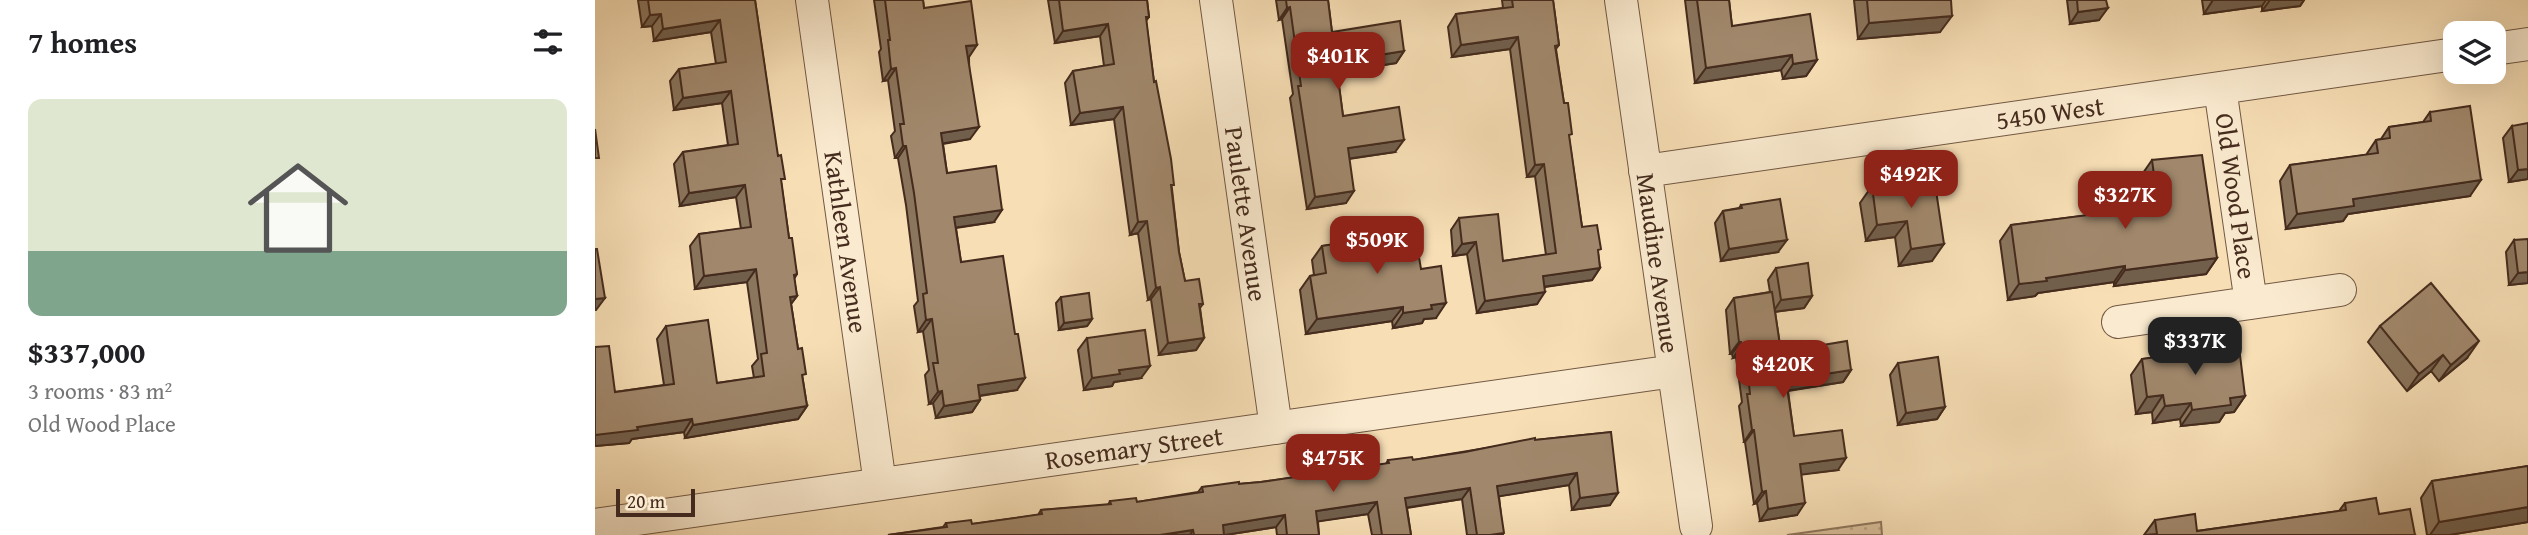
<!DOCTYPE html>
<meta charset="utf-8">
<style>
:root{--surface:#fff;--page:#f2f2f2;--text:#202124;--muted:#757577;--line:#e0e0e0;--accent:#8f2418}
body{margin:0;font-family:"Gentium Book Plus",serif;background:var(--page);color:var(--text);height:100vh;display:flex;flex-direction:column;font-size:26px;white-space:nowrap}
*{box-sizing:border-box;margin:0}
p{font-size:23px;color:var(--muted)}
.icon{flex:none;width:38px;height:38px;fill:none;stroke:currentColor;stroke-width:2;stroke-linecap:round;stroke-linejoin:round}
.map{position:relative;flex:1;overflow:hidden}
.details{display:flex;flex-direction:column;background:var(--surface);width:595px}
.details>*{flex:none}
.controls{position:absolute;left:1848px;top:21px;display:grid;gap:14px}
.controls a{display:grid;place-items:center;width:63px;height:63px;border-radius:14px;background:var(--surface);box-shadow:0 7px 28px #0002;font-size:35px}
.scale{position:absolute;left:21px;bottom:18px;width:79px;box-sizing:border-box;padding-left:7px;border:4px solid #442b1d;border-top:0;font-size:19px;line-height:24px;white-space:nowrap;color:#442b1d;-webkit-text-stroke:5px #faeacf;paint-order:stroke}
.price{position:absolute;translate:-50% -60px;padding:0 16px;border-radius:14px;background:var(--accent);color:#fff;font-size:23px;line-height:46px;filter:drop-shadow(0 2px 4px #0008)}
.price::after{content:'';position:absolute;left:50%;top:42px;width:21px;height:16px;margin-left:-10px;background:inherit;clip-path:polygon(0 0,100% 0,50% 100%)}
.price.selected{background:#222;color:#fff}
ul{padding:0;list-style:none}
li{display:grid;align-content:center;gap:14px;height:371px;padding:0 28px}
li+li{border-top:2px solid var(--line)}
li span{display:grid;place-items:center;height:217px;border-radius:14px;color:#555}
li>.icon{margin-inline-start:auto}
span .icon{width:126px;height:126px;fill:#fffc;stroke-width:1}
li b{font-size:30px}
h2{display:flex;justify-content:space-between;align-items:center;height:84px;padding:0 28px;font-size:30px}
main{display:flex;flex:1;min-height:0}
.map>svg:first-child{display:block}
</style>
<main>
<section class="details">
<h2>7 homes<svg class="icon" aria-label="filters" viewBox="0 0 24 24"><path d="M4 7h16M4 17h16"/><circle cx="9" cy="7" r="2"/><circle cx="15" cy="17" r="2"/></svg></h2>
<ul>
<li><span style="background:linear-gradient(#dfe7d0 70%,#7fa58c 0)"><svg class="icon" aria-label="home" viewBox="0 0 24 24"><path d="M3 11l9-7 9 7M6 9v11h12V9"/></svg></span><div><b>$337,000</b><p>3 rooms · 83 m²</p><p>Old Wood Place</p></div></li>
</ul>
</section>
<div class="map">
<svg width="1933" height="535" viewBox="0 0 1933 535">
<defs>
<pattern id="grass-dots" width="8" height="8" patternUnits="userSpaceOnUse" patternTransform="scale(1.75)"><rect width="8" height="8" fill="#d9c09b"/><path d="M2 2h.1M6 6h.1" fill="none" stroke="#bba585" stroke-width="1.8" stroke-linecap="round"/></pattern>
</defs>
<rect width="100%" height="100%" fill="#f7deb5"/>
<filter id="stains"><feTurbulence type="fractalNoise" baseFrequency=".00286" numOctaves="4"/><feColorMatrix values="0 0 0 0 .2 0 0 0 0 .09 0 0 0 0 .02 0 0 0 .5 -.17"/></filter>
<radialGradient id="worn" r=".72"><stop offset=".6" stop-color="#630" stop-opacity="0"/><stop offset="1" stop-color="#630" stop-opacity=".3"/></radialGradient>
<!-- grass -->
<path fill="url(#grass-dots)" stroke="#8e765c" stroke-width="2" d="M1286,522L1287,535H1192Z"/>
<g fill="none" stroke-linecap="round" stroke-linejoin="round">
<!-- minor casing -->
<g stroke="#715843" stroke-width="34">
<path id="minor" d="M217,0L285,484
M621,0L681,428
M1026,0L1101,526
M1899,49L1933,44
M1625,88L1656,303
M1050,171L1860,54
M1523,322L1745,290
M0,525L1079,371"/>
</g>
<!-- minor -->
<use href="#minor" stroke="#faeacf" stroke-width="32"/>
</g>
<!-- wall -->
<path fill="#8a755d" stroke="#442b1d" stroke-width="2" d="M43,0H160L194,238L202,274L199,279L202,296L196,304L212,406L203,419L90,438L89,432L37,439L34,443L0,446V347L20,392L69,385L62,339L71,326L122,383L159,378L157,366L163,359L152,282L100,289L95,246L104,234L146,229L141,197L85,206L79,164L88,152L133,145L127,103L79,110L75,81L84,69L121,64L116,32L59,41L57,26L47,27Z
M279,0H328L329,8L374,57L375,139L348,144L352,173L399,222L361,228L366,262L422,390L385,396V400L377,412L341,418L338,403L334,404L330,375L334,370L328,331L323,332L319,306L323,301L311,205L303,158H300L296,136L300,131L293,80L288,81L284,52L286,49Z
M453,0H552L554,17L551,21L559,82L577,189L584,252L590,281L608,304L605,308L609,338L601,350L564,355L556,299L553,300L543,233L535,235L519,119L476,125L470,83L478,71L509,66L505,36L460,43Z
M681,0H733L737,32L809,51L801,63L742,72L748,116L800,152L754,159L751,203L712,209L695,98L698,94L687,19L684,20Z
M907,0H958L964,45L961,49L987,227L1003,253L1005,268L997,280L950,287L942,304L882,313L872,254L858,256L856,230L864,218L908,261L951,255L940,176L932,177L915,49L857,57L853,27L861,14L908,8Z
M1090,0H1134L1137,26L1222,60L1211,76L1188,79L1186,70L1100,83Z
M1259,0H1356L1345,32L1263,39Z
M1472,0H1511L1504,20L1475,24Z
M1607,0H1709L1705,6L1667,11V6L1609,14Z
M1835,112L1875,196L1753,214L1748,221L1691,229L1685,181L1695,165L1771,155L1781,140L1786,139L1794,127L1828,122Z
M1917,126L1933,179L1914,182L1908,138Z
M1557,160L1622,258L1611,274L1519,286V282L1443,293L1440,296L1413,300L1405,241L1416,225L1550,208L1546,176Z
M1339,177L1337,261L1304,266L1300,237L1271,241L1265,203L1277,186Z
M1146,205L1183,252L1126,261L1120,223L1128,211L1144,208Z
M781,227L826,269L841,318L829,319L827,323L798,328L797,321L711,334L705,290L715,276L719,275L717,260L727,246L773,239Z
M1919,240L1933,283L1914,285L1911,252Z
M1181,268L1217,296L1209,308L1180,312L1186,352L1256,370L1248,382L1193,391L1199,436L1243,470L1206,474L1202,515L1165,521L1162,503L1159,504L1150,442H1149L1144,406L1147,402L1141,357L1138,358L1137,354H1135L1131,310L1139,298L1175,292L1173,280Z
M466,297L497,319L492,326L464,330L461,303Z
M1785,326L1872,358L1844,381L1836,371L1812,391L1773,342Z
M492,338L546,378L519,382L517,386L489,390L483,350Z
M1561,349L1650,396L1639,412L1630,413L1624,422L1586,426L1585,419L1558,423L1557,412L1541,414L1536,375L1547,359L1556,358Z
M1303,363L1350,407L1342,419L1303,425L1295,375Z
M1016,432L1015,505L977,510L974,485L904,496L908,535H872L867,499L812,508L816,535H777L773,514L723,521L724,535H682L681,527L630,535H293L348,527L351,523L377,524L443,515L446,510L513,505L515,501L542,502L603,492L607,487L666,482L791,464L793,460H818L940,440Z
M1933,466V522L1854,535H1832L1826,498L1837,481Z
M1750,503L1784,514L1820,535H1549L1560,520L1602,531L1744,511Z"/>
<!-- shaded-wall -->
<path fill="#715f4c" stroke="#442b1d" stroke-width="2" d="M1618,0H1671L1667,6L1609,14Z
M1675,0H1709L1705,6L1667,11Z
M695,7L687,19L684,20L692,8Z
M1513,8L1504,20L1475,24L1483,12Z
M66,14L57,26L47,27L55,15Z
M1357,16L1345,32L1263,39L1274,23Z
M125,20L116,32L59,41L68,29Z
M513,24L505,36L460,43L468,31Z
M923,37L915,49L857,57L866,45Z
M382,45L374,57L363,58L371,46Z
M809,51L801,63L732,74L741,62Z
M1197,55L1186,70L1100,83L1111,68Z
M1222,60L1211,76L1188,79L1198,64Z
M301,68L293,80L288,81L296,69Z
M136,91L127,103L79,110L88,98Z
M528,107L519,119L476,125L485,113Z
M384,127L375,139L338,145L346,133Z
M809,140L800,152L744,160L753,148Z
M308,146H311L303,158H300Z
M949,164L940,176L932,177L940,165Z
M1933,169V179L1914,182L1923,170Z
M1886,180L1875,196L1753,214L1748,221L1691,229L1702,214L1758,199Z
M150,185L141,197L85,206L94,193Z
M759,191L751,203L712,209L720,197Z
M407,210L399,222L351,229L359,217Z
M552,221L543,233L535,235L543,222Z
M1312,221L1300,237L1271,241L1282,225Z
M1192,240L1183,252L1126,261L1134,249Z
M881,242L872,254L858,256L867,244Z
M1349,244L1337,261L1304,266L1316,249Z
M1622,258L1611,274L1519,286L1530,270Z
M1530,266L1519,282L1443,293L1440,296L1413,300L1424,284L1451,278Z
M1005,268L997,280L940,288L948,276Z
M161,269L152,282L100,289L109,276Z
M1933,272V283L1914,285L1923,273Z
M565,287L556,299L553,300L561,288Z
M950,292L942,304L882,313L890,301Z
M202,296L193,308L195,297Z
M1217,296L1209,308L1178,312L1186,300Z
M10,298L1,310H0V299Z
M851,303L841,318L829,319L827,323L798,328L808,313L836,305Z
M808,307L797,321L711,334L722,319Z
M337,319L328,331L323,332L331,320Z
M497,319L492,326L464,330L469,323Z
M609,338L601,350L564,355L573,343Z
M1884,341L1872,358L1844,381L1856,365Z
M1144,342H1146L1137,354H1135Z
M1150,345L1141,357L1138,358L1146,346Z
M1848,355L1836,371L1812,391L1824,374Z
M555,366L546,378L519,382L517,386L489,390L497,378L524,370Z
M1256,370L1248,382L1183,392L1191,380Z
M430,378L422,390L375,397L383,385Z
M347,391L338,403L334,404L343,392Z
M1568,395L1557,412L1541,414L1552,397Z
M1650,396L1639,412L1630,413L1624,422L1586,426L1597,410L1635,398Z
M385,400L377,412L341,418L349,406Z
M1596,403L1585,419L1558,423L1570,406Z
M212,406L203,419L90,438L98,425Z
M1350,407L1342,419L1303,425L1311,413Z
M97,419L89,432L37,439L34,443L0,446V435L42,427Z
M1157,430H1159L1150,442H1149Z
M1251,458L1243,470L1196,476L1205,464Z
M982,473L974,485L894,498L902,486Z
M875,488L867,499L802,509L810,498Z
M1171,491L1162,503L1159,504L1167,492Z
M1023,493L1015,505L977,510L985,498Z
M782,502L773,514L713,523L721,511Z
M1210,503L1202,515L1165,521L1173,509Z
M1933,507V522L1854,535H1835L1844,522Z
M690,515L681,527L630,535H621L628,525Z
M598,530L595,535H565Z"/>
<!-- building -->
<path fill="#a1886c" stroke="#442b1d" stroke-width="2" d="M53,0H160L183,156L186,155L190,179H186L194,238H197L202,274L199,275L202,296L195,297L203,349L207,348L211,374L207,375L212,406L98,425L97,419L42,427L43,430L0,435V347L14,346L20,392L79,384L71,326L113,320L122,383L169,376L166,354L172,353L161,269L109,276L104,234L156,227L150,185L94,193L88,152L143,144L136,91L88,98L84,69L131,62L125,20L68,29L66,14L55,15Z
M290,0H328L329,8L376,1L382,45L371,46L384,127L346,133L352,173L401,166L407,210L359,217L366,262L408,256L420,334H423L430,378L383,385L385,400L349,406L347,391L343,392L338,363H343L337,319L331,320L328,294L332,293L319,193L311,146H308L305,124H309L301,68L296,69L293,40H295Z
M464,0H552L554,17H551L559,82L561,81L576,159L579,185H576L584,252L590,281L604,279L608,304H604L609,338L573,343L565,287L561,288L552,221L543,222L528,107L485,113L478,71L519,64L513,24L468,31Z
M691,0H733L737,32L805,21L809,51L741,62L748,116L804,107L809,140L753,148L759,191L720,197L703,86H706L695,7L692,8Z
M917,0H958L964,45L960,46L969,103H973L977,134L974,135L987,227L1002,225L1006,249L1003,250L1005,268L948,276L950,292L890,301L881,242L867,244L864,218L903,214L908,261L961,253L949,164L940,165L923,37L866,45L861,14L918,7Z
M1102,0H1134L1137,26L1215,14L1222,60L1198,64L1197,55L1111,68Z
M1272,0H1356L1357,16L1274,23Z
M1482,0H1511L1513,8L1483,12Z
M1875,106L1886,180L1758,199L1759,206L1702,214L1695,165L1783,153L1781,140L1795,138L1794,127L1836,121L1835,112Z
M1933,123V169L1923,170L1917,126Z
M0,129L4,158H0Z
M1607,155L1622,258L1530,270V266L1451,278L1452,281L1424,284L1416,225L1563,206L1557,160Z
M1339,177L1349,244L1316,249L1312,221L1282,225L1277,186Z
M1185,199L1192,240L1134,249L1128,211L1147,208L1146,205Z
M818,222L826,269L846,266L851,303L836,305L837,309L808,313V307L722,319L715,276L731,273L727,246L782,237L781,227Z
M1933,239V272L1923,273L1919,240Z
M0,249H2L10,298L0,299Z
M1213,263L1217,296L1186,300L1181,268Z
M1836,283L1884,341L1856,365L1848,355L1824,374L1785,326Z
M1177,292L1186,352L1252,341L1256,370L1191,380L1199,436L1247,430L1251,458L1205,464L1210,503L1173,509L1171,491L1167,492L1159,430H1157L1152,394H1155L1150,345L1146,346V342H1144L1139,298Z
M494,293L497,319L469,323L466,297Z
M550,330L555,366L524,370L525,374L497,378L492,338Z
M1592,345L1593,353L1644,347L1650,396L1635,398L1636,405L1597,410L1596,403L1570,406L1568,395L1552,397L1547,359L1562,357L1561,349Z
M1343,357L1350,407L1311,413L1303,363Z
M1016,432L1023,493L985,498L982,473L902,486L909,533L895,535H882L875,488L810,498L816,535H787L782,502L721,511L724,535H692L690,515L628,525L629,535H599L598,530L565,535H293L352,527L351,523L376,520L377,524L447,514L446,510L516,504L515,501L541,498L542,502L608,492L607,487L644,482V484L666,482L794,463L793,460L817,457L818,460L870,452L940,438V440Z
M1933,466V507L1844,522L1837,481Z
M1781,498L1784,514L1815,509L1820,535H1550L1562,534L1560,520L1600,514L1602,531L1751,510L1750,503Z"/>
<g text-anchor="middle" stroke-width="6" stroke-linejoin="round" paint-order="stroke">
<!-- street labels -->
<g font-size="26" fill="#442b1d" stroke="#faeacf">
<text transform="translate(1455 113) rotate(-8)" y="9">5450 West</text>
<text transform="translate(1641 196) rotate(82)" y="9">Old Wood Place</text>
<text transform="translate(651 214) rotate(82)" y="9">Paulette Avenue</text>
<text transform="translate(251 242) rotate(82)" y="9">Kathleen Avenue</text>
<text transform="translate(1063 263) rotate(82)" y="9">Maudine Avenue</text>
<text transform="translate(539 448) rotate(-8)" y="9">Rosemary Street</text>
</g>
</g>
<rect width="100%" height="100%" filter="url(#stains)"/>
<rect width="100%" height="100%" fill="url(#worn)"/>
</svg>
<div class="controls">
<a><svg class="icon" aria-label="layers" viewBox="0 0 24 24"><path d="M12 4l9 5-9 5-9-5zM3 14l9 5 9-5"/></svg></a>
</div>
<div class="scale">20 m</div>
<b class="price" style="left:743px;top:92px">$401K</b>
<b class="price" style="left:1316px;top:210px">$492K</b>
<b class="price" style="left:1530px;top:231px">$327K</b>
<b class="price" style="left:782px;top:276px">$509K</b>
<b class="price selected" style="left:1600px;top:377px">$337K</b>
<b class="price" style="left:1188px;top:400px">$420K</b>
<b class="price" style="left:738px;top:494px">$475K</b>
</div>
</main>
